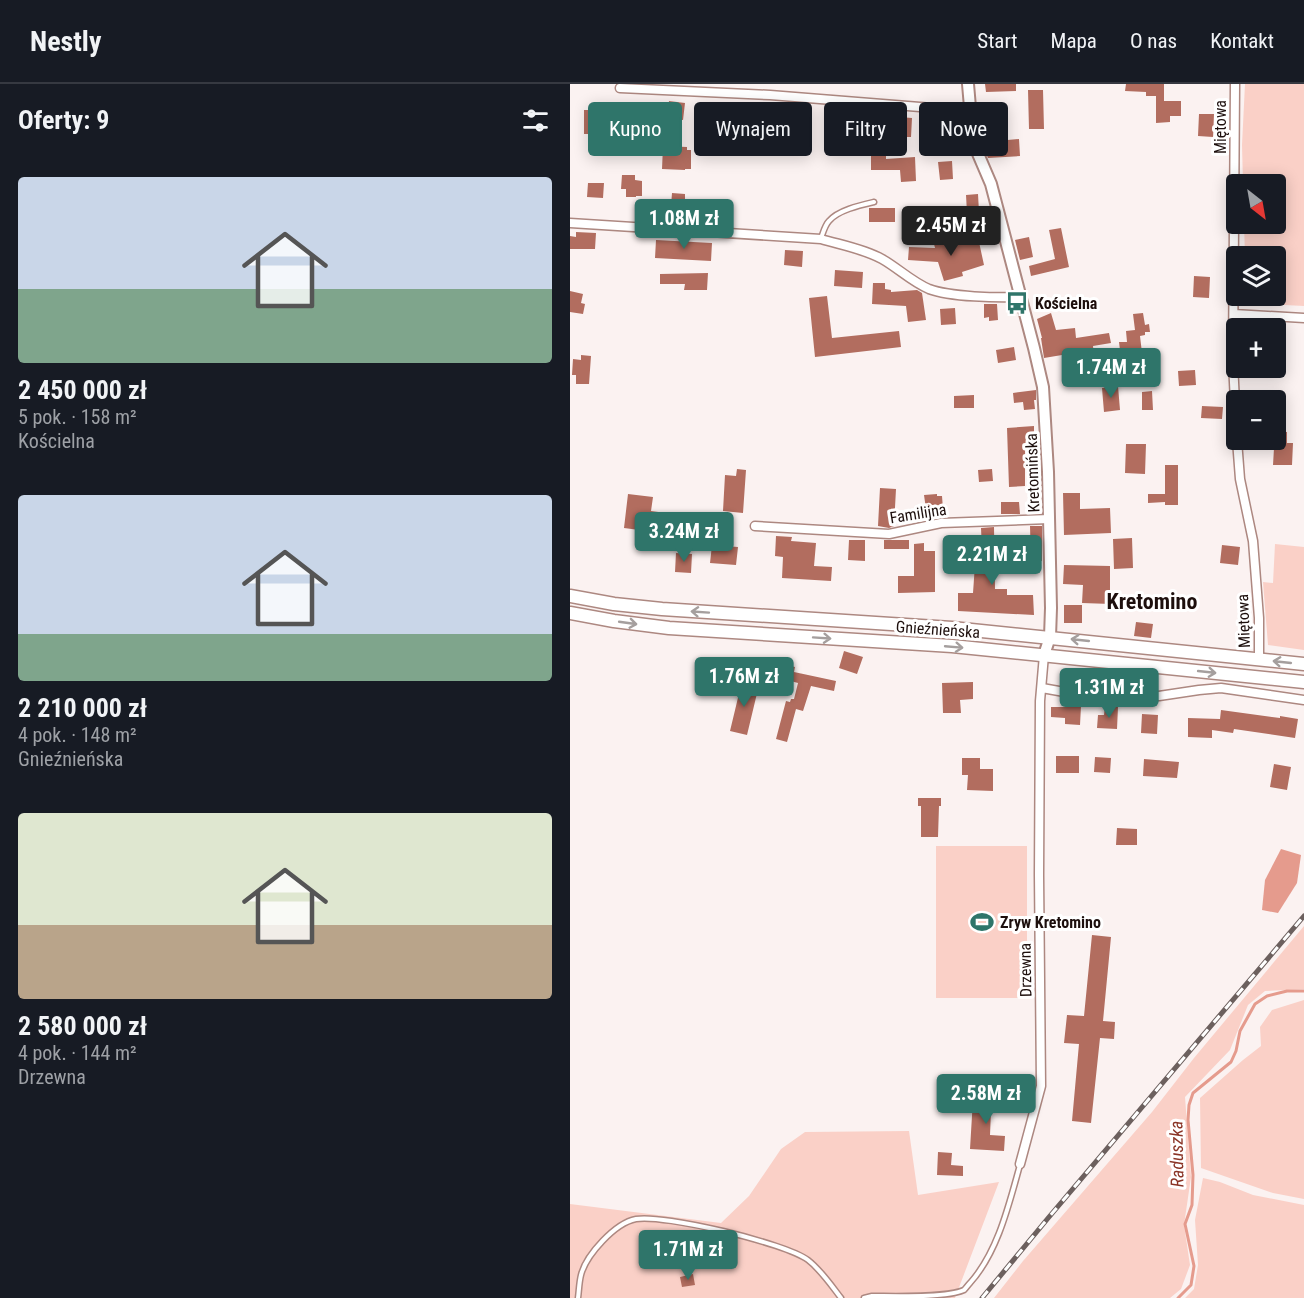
<!DOCTYPE html>
<html lang="pl">
<meta charset="utf-8">
<style>
:root{--surface:#171b24;--page:#20242c;--text:#f1f3f6;--muted:#9ea1a6;--line:#363941;--accent:#2f756a}
body{margin:0;font-family:"Roboto Condensed",sans-serif;background:var(--page);color:var(--text);height:100vh;display:flex;flex-direction:column;font-size:22px;white-space:nowrap}
*{box-sizing:border-box;margin:0}
p{font-size:20px;color:var(--muted)}
.icon{flex:none;width:33px;height:33px;fill:none;stroke:currentColor;stroke-width:2;stroke-linecap:round;stroke-linejoin:round}
.map{position:relative;flex:1;overflow:hidden}
.sheet{display:flex;flex-direction:column;background:var(--surface);width:570px}
.sheet>*{flex:none}
.hud{position:absolute;left:18px;top:18px;width:570px;height:54px;display:flex;gap:12px}
.needle{width:39px;rotate:149deg}
.controls{position:absolute;left:656px;top:90px;display:grid;gap:12px}
.controls a{display:grid;place-items:center;width:60px;height:60px;border-radius:6px;background:var(--surface);box-shadow:0 3px 15px #0003;font-size:30px}
.price{position:absolute;translate:-50% -51px;padding:0 14px;border-radius:6px;background:var(--accent);color:#fff;font-size:20px;line-height:39px;filter:drop-shadow(0 2px 3px #0008)}
.price::after{content:'';position:absolute;left:50%;top:36px;width:18px;height:14px;margin-left:-9px;background:inherit;clip-path:polygon(0 0,100% 0,50% 100%)}
.price.current{background:#222;color:#fff}
ul{padding:0;list-style:none}
li{display:grid;align-content:center;gap:12px;height:318px;padding:0 18px}
li span{display:grid;place-items:center;height:186px;border-radius:6px;color:#555}
li>.icon{margin-inline-start:auto}
span .icon{width:108px;height:108px;fill:#fffc;stroke-width:1}
li b{font-size:26px}
h2{display:flex;justify-content:space-between;align-items:center;height:72px;padding:0 18px;font-size:26px}
.chip{padding:0 21px;border-radius:6px;background:var(--surface);box-shadow:0 3px 15px #0003;font-size:21px;line-height:54px}
.chip.current{background:var(--accent);color:#fff}
header{display:flex;align-items:center;gap:36px;box-sizing:border-box;height:84px;padding:0 30px;background:var(--surface);border-bottom:2px solid var(--line)}
header strong{font-size:28px}
nav{display:flex;gap:33px;margin-inline-start:auto;font-size:21px}
main{display:flex;flex:1;min-height:0}
.map>svg:first-child{display:block}
</style>
<header>
<strong>Nestly</strong>
<nav><a>Start</a><a>Mapa</a><a>O nas</a><a>Kontakt</a></nav>
</header>
<main>
<section class="sheet">
<h2>Oferty: 9<svg class="icon" aria-label="filters" viewBox="0 0 24 24"><path d="M4 7h16M4 17h16"/><circle cx="9" cy="7" r="2"/><circle cx="15" cy="17" r="2"/></svg></h2>
<ul>
<li><span style="background:linear-gradient(#c9d6e8 60%,#7fa58c 0)"><svg class="icon" aria-label="home" viewBox="0 0 24 24"><path d="M3 11l9-7 9 7M6 9v11h12V9"/></svg></span><div><b>2 450 000 zł</b><p>5 pok. · 158 m²</p><p>Kościelna</p></div></li>
<li><span style="background:linear-gradient(#c9d6e8 75%,#7fa58c 0)"><svg class="icon" aria-label="home" viewBox="0 0 24 24"><path d="M3 11l9-7 9 7M6 9v11h12V9"/></svg></span><div><b>2 210 000 zł</b><p>4 pok. · 148 m²</p><p>Gnieźnieńska</p></div></li>
<li><span style="background:linear-gradient(#dfe7d0 60%,#b9a48a 0)"><svg class="icon" aria-label="home" viewBox="0 0 24 24"><path d="M3 11l9-7 9 7M6 9v11h12V9"/></svg></span><div><b>2 580 000 zł</b><p>4 pok. · 144 m²</p><p>Drzewna</p></div></li>
</ul>
</section>
<div class="map">
<svg width="734" height="1214" viewBox="0 0 734 1214">
<rect width="100%" height="100%" fill="#fbf2f1"/>
<!-- green -->
<path fill="#fad0c7" d="M675,0H734V222L676,219V212H705V172H675L674,140H705V100H673L672,61Z
M705,460L734,463V566L698,561L693,498L703,499Z
M366,762H457V914H366Z
M734,842V905L695,907L678,921L660,966L615,1013L621,1093L614,1141L620,1181L611,1205L600,1214H424L453,1177L582,1028L624,974Z
M734,916V1115L703,1109L631,1084L630,1014L673,976L691,962L690,943L702,926Z
M339,1047L348,1111L429,1098L385,1214H0V1120L151,1139L179,1112L211,1065L235,1048Z
M633,1094L650,1098L683,1111L734,1121V1214H615L624,1205L628,1181L625,1136Z"/>
<!-- water -->
<path fill="#e59b8d" d="M711,765L731,771L727,799L708,829L692,826L695,796Z"/>
<g fill="none" stroke-linecap="round" stroke-linejoin="round">
<!-- stream -->
<path stroke="#e59b8d" stroke-width="3" d="M608,1214L621,1201L624,1182L615,1140L622,1121L623,1091L618,1036L619,1021L623,1009L661,978L666,967L670,947L685,920L697,912L717,907H734"/>
</g>
<!-- building -->
<path fill="#b26d5f" d="M415,0H446V7L416,8Z
M556,0H594V17H611V32H600V38L586,39V12H576V8L555,7Z
M458,6H473L474,45H459Z
M99,17L115,19L113,36L97,34Z
M419,20L420,28L415,29L417,58L449,55L450,72L418,74L410,56L407,21Z
M14,26H27V40H36V50H14Z
M186,30H200V48H186Z
M629,30H644L643,53L628,52Z
M131,31L155,32L154,46L130,45Z
M329,33L342,34L341,53H329Z
M93,62L117,63V66H121V85H115V86L92,85Z
M316,65V75L345,73L346,97L331,98L330,86H301V66Z
M382,77L383,95L370,96L368,78Z
M52,91H65V96L72,97V112H66V113H56V105H51Z
M18,99H34L33,114L17,113Z
M102,109L115,110V122H101Z
M408,110L409,128L397,129L396,111Z
M299,124H325V138H299Z
M491,144L499,183L461,192L459,182L485,175L479,146Z
M6,148L26,149L25,165H0V152L6,153Z
M459,153L463,173L450,176L445,156Z
M404,154H407L409,158L414,181L392,188L393,192L374,197L368,178L338,176L339,163L365,164L364,160L384,155L385,159Z
M86,156L142,159L141,177L85,174Z
M215,166L233,167L232,183L214,181Z
M265,186L293,188L292,204L264,202Z
M138,189L137,206H114L115,200H90V190Z
M624,192L640,193L639,214L623,213Z
M303,199H315V205L321,206V208L347,206L352,209L356,236L338,238L336,222L302,220Z
M0,207L13,210L11,219L15,220L13,230L0,228Z
M257,212L262,254L329,247L331,263L245,273L239,214Z
M414,220H427L428,236L419,237V233L414,234Z
M385,224L386,240L371,241L370,225Z
M481,229L486,246L505,244L506,254L539,249L541,259L523,262L525,284L507,285L504,269L474,274L471,254H472L467,235Z
M573,229L575,241L579,240L580,248H575V251L570,252L572,269H568L571,297L554,299L549,258H557L556,247L565,246L563,230Z
M444,263L446,276L428,279L426,266Z
M11,271L21,272L19,300H6V291H2L3,275L11,276Z
M625,286L626,301L609,302L608,287Z
M548,302L550,326L534,328L532,304Z
M466,306V316H464L465,325L454,326L453,318L444,319L443,309Z
M582,307L583,326H572V308Z
M404,311V324H384V312Z
M632,322L653,323L652,335L631,334Z
M464,342V360L455,361V402L439,403L437,344Z
M705,347L717,348V359H723L722,381H703Z
M556,360H576L575,390L555,389Z
M595,381H608V421H595V418L578,419V410H595Z
M167,385L176,386L173,429L153,427L155,391L166,392Z
M422,385L423,397L409,398L408,386Z
M310,404L326,405L324,442L319,444L308,442Z
M493,409H510V425L540,424L541,449L494,451Z
M58,410L83,413L81,427L103,430L100,450L54,444Z
M367,410V412H372L373,425H356L354,411Z
M431,418H449L450,430H431Z
M460,442H472V477H461Z
M424,443L425,505H437V511H463L464,531L388,527V509H403L406,466H412L411,444Z
M206,452L222,453L221,457L246,459L244,482L262,483L261,497L212,494L213,473L205,472Z
M562,454L563,484L544,485L543,455Z
M279,456H295V477L278,476Z
M314,456H339V465H314Z
M354,459V467H365V508L328,509V492H344V460Z
M142,461L168,463L166,481L140,479Z
M652,461L670,463L668,481L650,479Z
M106,469L122,470L121,489L105,488Z
M494,481L540,482V510H542L541,520L512,519L513,501L493,500Z
M494,521H512V539H494Z
M566,538L583,540L581,554L564,552Z
M274,567L293,573L287,590L269,584Z
M196,574L208,577L209,574L217,576L216,581L225,583L224,588L266,597L264,607L241,602L233,627L226,625L217,658L206,655L216,617L220,618L221,615H224L228,599L206,593L205,597L191,593Z
M172,597L189,601L177,651L160,647Z
M403,598V615L390,616L391,629H373L372,599Z
M496,620L511,622L510,641L495,640V634L481,633V623H496Z
M535,622L548,623L547,645L527,644L528,631H534Z
M651,626L710,634V632L728,635L725,654L664,645L663,649L642,646V654L618,653V634L650,635Z
M572,630L588,631L587,650L571,649Z
M486,672H509V689H486Z
M525,673L541,674L540,689L524,688Z
M392,674H410V685H423V707L397,706L398,691H392Z
M574,675L609,678L607,694L573,692Z
M704,680L721,683L717,706L700,703Z
M348,714H371V722H369L368,753H351V722H348Z
M547,744L567,745V761H546Z
M522,851L541,853L533,937L545,938L544,955L530,954L521,1039L502,1037L509,960L494,959L497,931L514,932Z
M403,1015L438,1016V1028L421,1027L420,1051L435,1052L434,1067L400,1065Z
M368,1068L382,1069L381,1081L393,1082V1092L367,1091Z
M123,1190L125,1201L112,1203L110,1193Z"/>
<g fill="none" stroke-linecap="round" stroke-linejoin="round">
<!-- service casing -->
<g stroke="#ad8881" stroke-width="7">
<path id="service" d="M251,154C253,149 255,141 259,137C268,126 291,121 304,118
M8,1214C9,1207 9,1199 11,1191C16,1171 45,1139 66,1135C94,1130 215,1159 238,1176C251,1186 261,1201 271,1214
M294,1214L302,1212C323,1212 377,1214 394,1206C396,1204 398,1201 400,1199C428,1168 439,1120 450,1081"/>
</g>
<!-- minor casing -->
<g stroke="#ad8881" stroke-width="11">
<path id="minor" d="M665,0L663,278L666,339
M50,4L200,11L400,27
M0,139L251,155C271,161 294,165 312,175C328,184 342,198 359,205C380,213 428,214 451,213
M664,230L734,234
M667,356L670,395L683,457L689,534V575
M185,442L319,450L371,439L479,435
M472,604L500,609L589,612L629,606L651,604L734,616
M450,1080L471,1002L469,791L470,617L474,571"/>
</g>
<!-- tertiary casing -->
<g stroke="#ad8881" stroke-width="14">
<path id="tertiary" d="M398,0L403,58L421,100L464,264L473,303L478,388L481,524L480,553L474,571"/>
</g>
<!-- secondary casing -->
<g stroke="#ad8881" stroke-width="15">
<path id="secondary" d="M0,512L44,520L92,525L382,544L734,580
M0,529L44,537L99,544L382,562L734,598"/>
</g>
<!-- service -->
<use href="#service" stroke="#fff" stroke-width="4"/>
<!-- minor -->
<use href="#minor" stroke="#fff" stroke-width="8"/>
<!-- tertiary -->
<use href="#tertiary" stroke="#fff" stroke-width="10"/>
<!-- secondary -->
<use href="#secondary" stroke="#fff" stroke-width="12"/>
<!-- rail casing -->
<g stroke="#6c605e" stroke-width="5">
<path id="rail" d="M412,1214L479,1133L734,832"/>
</g>
<!-- rail -->
<use href="#rail" stroke="#fff" stroke-width="3" stroke-dasharray="9" stroke-linecap="butt"/>
</g>
<!-- one-way arrows -->
<defs><path id="oneway-shaft" d="M-6 0H5M1.5-3L5.5 0L1.5 3" fill="none" stroke-width="1.6" stroke-linecap="round" stroke-linejoin="round" transform="scale(1.5)"/></defs>
<g stroke="#a59f9e">
<use href="#oneway-shaft" transform="translate(130 528) rotate(-176)"/>
<use href="#oneway-shaft" transform="translate(58 539) rotate(8)"/>
<use href="#oneway-shaft" transform="translate(252 554) rotate(4)"/>
<use href="#oneway-shaft" transform="translate(510 556) rotate(-174)"/>
<use href="#oneway-shaft" transform="translate(384 563) rotate(5)"/>
<use href="#oneway-shaft" transform="translate(712 578) rotate(-174)"/>
<use href="#oneway-shaft" transform="translate(637 588) rotate(6)"/>
</g>
<!-- icons -->
<defs>
<g id="bus-bare" transform="scale(1.8)"><path d="M-5-6H5V4H4V6H2V4H-2V6H-4V4H-5ZM-3.5-4V0h7V-4ZM-3.5 1.2v1.5H-2V1.2ZM2 1.2v1.5H3.5V1.2Z" fill="#2f756a" stroke="#fff" stroke-width="2.5" paint-order="stroke"/></g>
<g id="stadium-bare" transform="scale(1.8)"><path d="M0-5a6.5 5 0 1 0 0 10a6.5 5 0 1 0 0-10ZM-3.5-1.8h7v3.6h-7Z" fill="#2f756a" stroke="#fff" stroke-width="2.5" paint-order="stroke"/></g>
</defs>
<g fill-rule="evenodd">
<use href="#bus-bare" x="447" y="219"/>
<use href="#stadium-bare" x="412" y="838"/>
</g>
<g text-anchor="middle" stroke-width="6" stroke-linejoin="round" paint-order="stroke">
<!-- street labels -->
<g font-size="16" fill="#1d0f0d" stroke="#fff">
<text transform="translate(650 43) rotate(-90)" y="6">Miętowa</text>
<text transform="translate(462 389) rotate(-92)" y="6">Kretomińska</text>
<text transform="translate(348 429) rotate(-9)" y="6">Familijna</text>
<text transform="translate(673 537) rotate(-92)" y="6">Miętowa</text>
<text transform="translate(368 545) rotate(4)" y="6">Gnieźnieńska</text>
<text transform="translate(455 886) rotate(-91)" y="6">Drzewna</text>
</g>
<!-- poi labels -->
<g font-size="16" font-weight="bold" fill="#1d0f0d" stroke="#fff" text-anchor="start">
<text x="465" y="225">Kościelna</text>
<text x="430" y="844">Zryw Kretomino</text>
</g>
<!-- water labels -->
<g font-size="18" font-style="italic" fill="#8a3426" stroke="#fff">
<text transform="translate(607 1070) rotate(-91)" y="6">Raduszka</text>
</g>
<!-- district labels -->
<g font-size="22" font-weight="bold" fill="#1d0f0d" stroke="#fff">
<text x="582" y="525">Kretomino</text>
</g>
</g>
</svg>
<div class="controls">
<a><svg class="needle" viewBox="-14 -14 28 28"><path d="M0-13l5 13h-10z" fill="#e53935"/><path d="M0 13l5-13h-10z" fill="#9ea1a6"/></svg></a>
<a><svg class="icon" aria-label="layers" viewBox="0 0 24 24"><path d="M12 4l9 5-9 5-9-5zM3 14l9 5 9-5"/></svg></a>
<a>+</a>
<a>−</a>
</div>
<b class="price" style="left:114px;top:166px">1.08M zł</b>
<b class="price current" style="left:381px;top:173px">2.45M zł</b>
<b class="price" style="left:541px;top:315px">1.74M zł</b>
<b class="price" style="left:114px;top:479px">3.24M zł</b>
<b class="price" style="left:422px;top:502px">2.21M zł</b>
<b class="price" style="left:174px;top:624px">1.76M zł</b>
<b class="price" style="left:539px;top:635px">1.31M zł</b>
<b class="price" style="left:416px;top:1041px">2.58M zł</b>
<b class="price" style="left:118px;top:1197px">1.71M zł</b>
<div class="hud">
<a class="chip current">Kupno</a>
<a class="chip">Wynajem</a>
<a class="chip">Filtry</a>
<a class="chip">Nowe</a>
</div>
</div>
</main>
